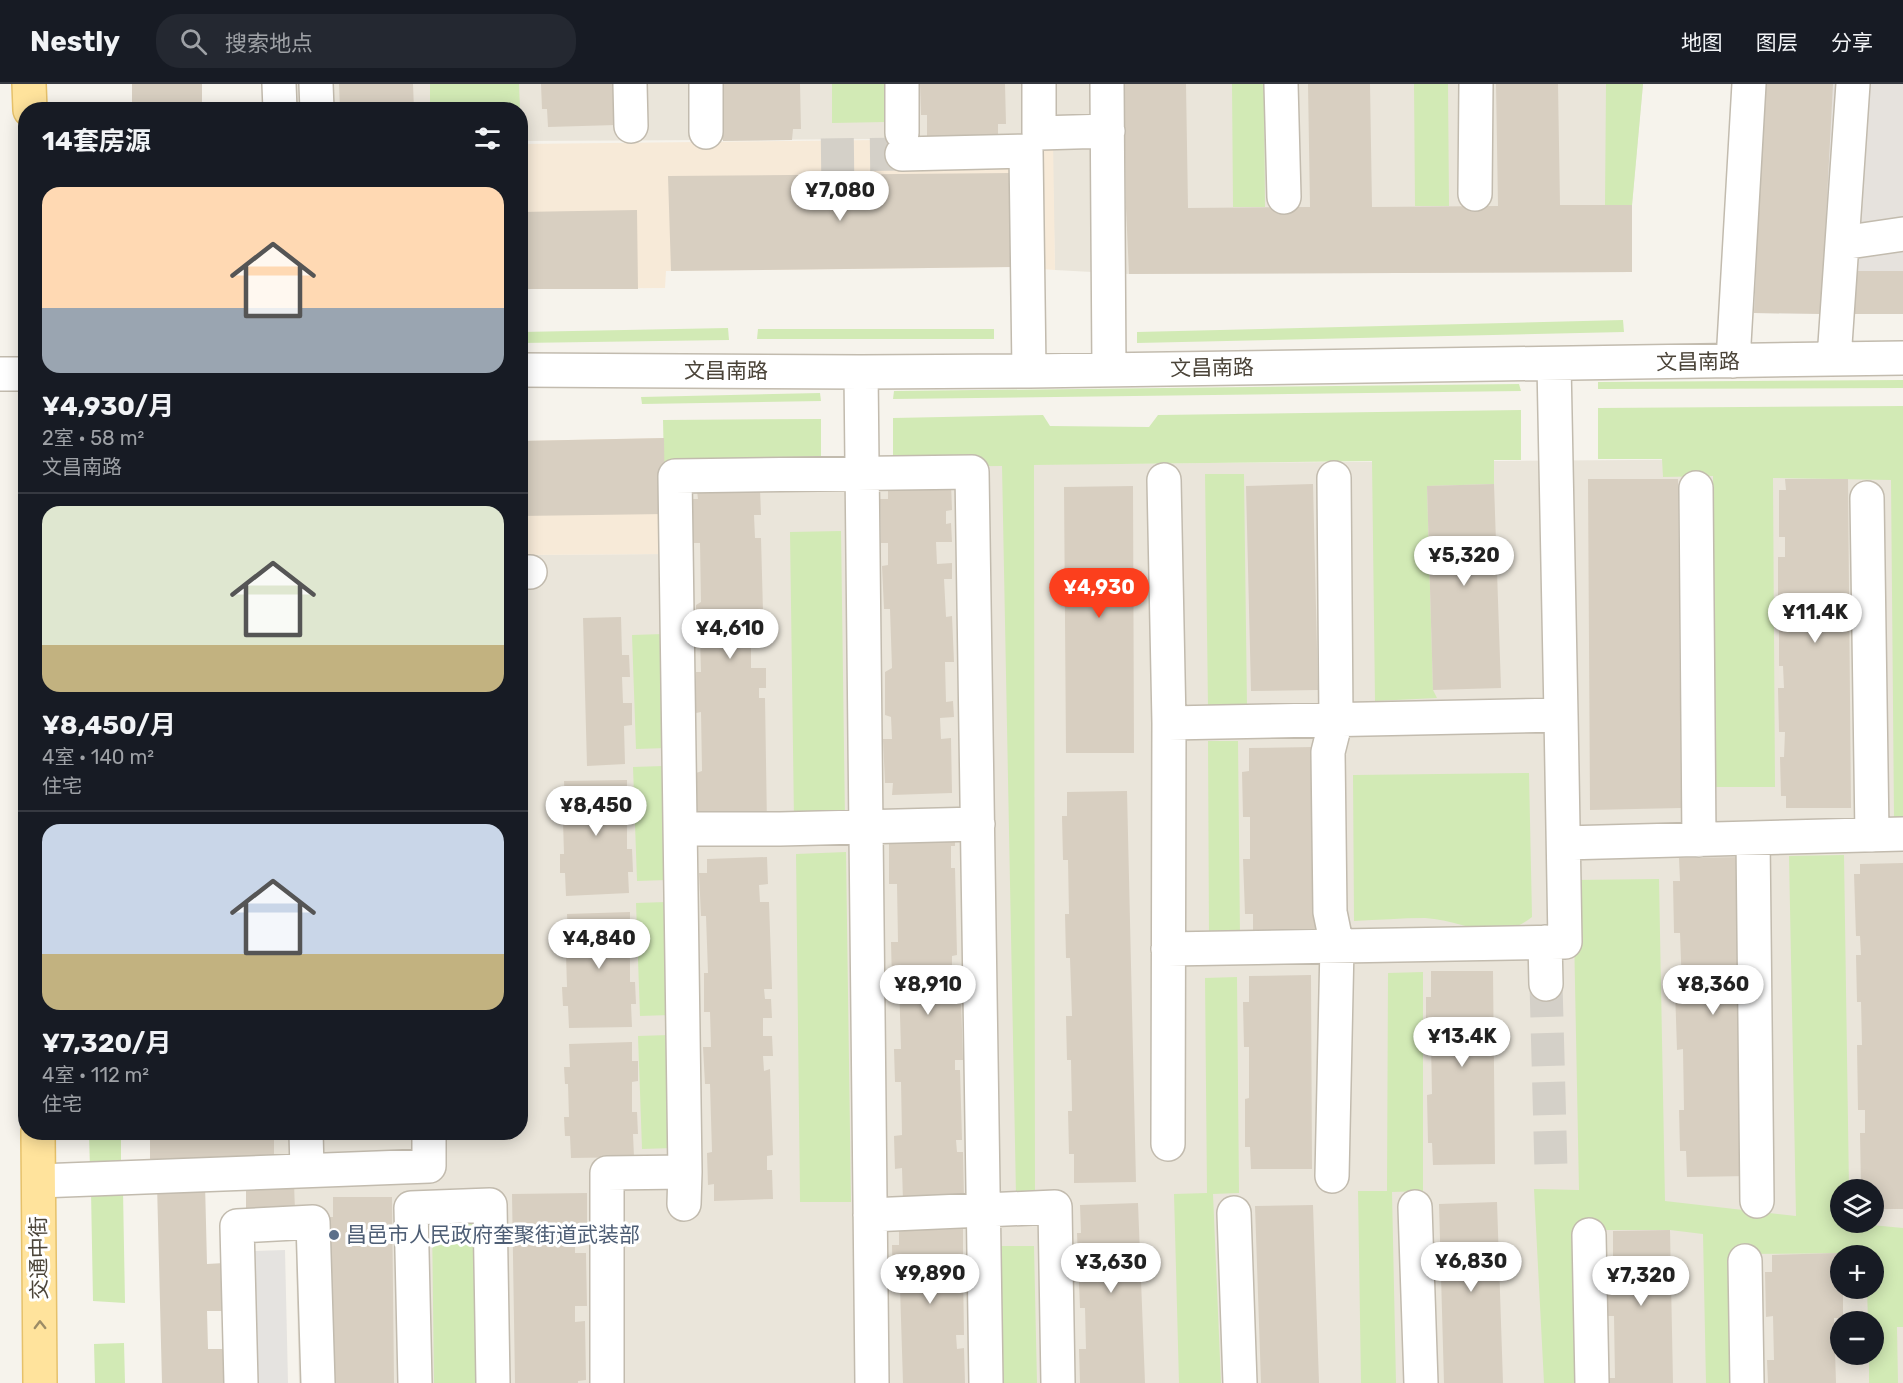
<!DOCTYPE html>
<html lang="zh">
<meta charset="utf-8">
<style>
:root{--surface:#171b24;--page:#242831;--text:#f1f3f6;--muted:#9ea1a6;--line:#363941;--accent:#fc3f1d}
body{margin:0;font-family:Rubik,"Noto Sans SC",sans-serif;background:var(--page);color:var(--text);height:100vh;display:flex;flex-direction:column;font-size:22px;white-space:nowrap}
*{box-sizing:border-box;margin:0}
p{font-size:20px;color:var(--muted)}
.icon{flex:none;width:33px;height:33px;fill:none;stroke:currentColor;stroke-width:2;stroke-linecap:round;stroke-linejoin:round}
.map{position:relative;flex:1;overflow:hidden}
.side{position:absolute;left:18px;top:18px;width:510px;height:1038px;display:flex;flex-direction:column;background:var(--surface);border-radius:24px;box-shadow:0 3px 15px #0003}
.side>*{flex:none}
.buttons{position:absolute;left:1830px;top:1095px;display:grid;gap:12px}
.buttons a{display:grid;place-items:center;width:54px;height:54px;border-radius:50%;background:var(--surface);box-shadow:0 3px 15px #0003;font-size:30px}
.price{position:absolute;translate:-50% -51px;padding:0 14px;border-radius:21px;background:#fff;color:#222;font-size:20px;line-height:39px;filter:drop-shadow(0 2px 3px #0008)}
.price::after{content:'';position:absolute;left:50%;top:36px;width:18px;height:14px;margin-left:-9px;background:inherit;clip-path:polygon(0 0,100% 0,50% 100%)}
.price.selected{background:var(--accent);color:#fff}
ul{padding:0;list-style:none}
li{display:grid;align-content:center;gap:12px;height:318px;padding:0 24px}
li+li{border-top:2px solid var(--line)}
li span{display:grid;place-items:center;height:186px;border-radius:18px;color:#555}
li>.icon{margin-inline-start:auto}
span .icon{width:108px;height:108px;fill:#fffc;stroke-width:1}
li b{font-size:26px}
h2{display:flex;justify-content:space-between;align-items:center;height:72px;padding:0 24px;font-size:26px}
header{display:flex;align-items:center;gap:36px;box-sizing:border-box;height:84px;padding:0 30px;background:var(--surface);border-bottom:2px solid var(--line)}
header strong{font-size:28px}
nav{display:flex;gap:33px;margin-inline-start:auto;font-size:21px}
.search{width:420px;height:54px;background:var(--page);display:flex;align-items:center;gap:15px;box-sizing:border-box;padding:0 21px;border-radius:24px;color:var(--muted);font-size:22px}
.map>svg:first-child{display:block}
</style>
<header>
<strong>Nestly</strong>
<div class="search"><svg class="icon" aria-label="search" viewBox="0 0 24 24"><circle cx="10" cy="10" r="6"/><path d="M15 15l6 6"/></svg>搜索地点</div>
<nav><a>地图</a><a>图层</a><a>分享</a></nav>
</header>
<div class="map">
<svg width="1903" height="1299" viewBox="0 0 1903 1299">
<rect width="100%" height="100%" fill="#f6f3ec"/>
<!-- residential -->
<path fill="#eae5da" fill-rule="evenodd" d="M291,0H1643L1632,121V188L1129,190L1055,186L1052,54L521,57L520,26L291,25Z
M1903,374V1299H299L294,1095H274V1049L520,1048L521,471L665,470L664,383ZM1840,1106H1874V1138H1840ZM1840,1172H1874V1204H1840ZM1840,1238H1874V1270H1840Z"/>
<!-- commercial -->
<path fill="#f7ead8" d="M1053,54L1055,186L1012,183L666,187L665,204L521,205L520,60Z
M664,354L665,470L521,471L520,357Z"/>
<!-- industrial -->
<path fill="#e6e2dd" d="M1765,0H1903V230L1754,229Z"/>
<!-- green -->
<path fill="#d2eab5" d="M430,0H519L520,25H430Z
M832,0H885L886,38L832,39Z
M1232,0H1264L1265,123H1233Z
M1414,0H1448L1449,122H1415Z
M1606,0H1643L1632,121H1605Z
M1623,236L1624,248L1137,259V248Z
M728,244L729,256L521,259V248Z
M758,245H994V255H757Z
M1903,296V304L1598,305V298Z
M1519,300L1521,307L893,315L894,307Z
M820,309L821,317L642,320L641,313Z
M1903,322V734H1894L1891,396L1773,394L1775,703H1713V392L1663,393L1662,375H1598V324Z
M1521,326V376H1494V400L1427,402L1433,606L1437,614L1375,617L1372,377L1034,381L1035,1111L1016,1112L1002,382L893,383V334L1043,331L1050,342L1149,343L1158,331Z
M821,335V382L664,383L663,336Z
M1205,390H1244L1247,623L1208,624Z
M841,447L845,736L794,737L790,448Z
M663,550L667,664L636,665L632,551Z
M1208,657H1238L1240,853H1209Z
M663,682L667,796L637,797L633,683Z
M1529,689L1532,833C1495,862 1464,836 1425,834C1401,834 1378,836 1354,837L1353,691Z
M846,768L851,1118H800L796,770Z
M1844,771L1849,1105L1840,1106V1138L1903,1144V1243H1897L1898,1299H1869V1271L1874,1270V1238L1868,1237L1867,1205L1874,1204V1172L1866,1171V1169L1732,1170L1733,1299H1706L1703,1150L1670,1146H1579L1583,1299H1544L1534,1105L1579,1106L1573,796L1659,795L1665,1117L1796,1132L1789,772Z
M666,818L670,931L640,932L636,819Z
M1423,888V1107L1392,1108L1396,1299H1361L1358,1107H1387L1388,889Z
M1237,893L1239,1109L1213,1110L1221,1299H1179L1174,1110L1207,1109L1205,894Z
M669,951L673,1064L642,1065L638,952Z
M89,1049H121V1085H90Z
M123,1106L125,1219L93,1217L91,1107Z
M477,1136L479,1299H434L432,1137Z
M999,1162H1034L1037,1299H1002Z
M124,1259L125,1299H95L94,1260Z"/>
<!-- parking -->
<path fill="#e5e3e0" d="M285,1166L288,1299H257L255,1167Z"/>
<!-- building -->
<path fill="#d8cfc1" d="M132,0H202V26H132Z
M339,0H413L414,26H340Z
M541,0H615L616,41L548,43L547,25H542Z
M715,0H800L801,45H793L792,56L723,57L722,35Z
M920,0H1005L1006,40H998V52L927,54V31H921Z
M1124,0H1186L1188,124L1310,123L1308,0H1370L1372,123L1498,122L1496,0H1558L1560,121H1632V188L1129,190L1126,124Z
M1765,0H1833L1821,230L1754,229Z
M1011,89L1012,183L671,187L668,92Z
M637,126L638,205H520V128Z
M1852,187H1903V230H1852Z
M664,354L665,430L520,432V357Z
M1588,395H1678L1681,724L1590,726Z
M1785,395H1848L1851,724H1786V712H1781L1780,673H1784L1785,648H1779L1778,604H1784L1783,582H1779V537H1785L1784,516L1778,517V473H1785V453H1779V406H1786Z
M951,400L952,426L946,427V440L951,439L952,458H936L937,480L952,479V495H944L946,533L952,532L954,578H945L946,618L953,617L954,633L940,634L941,655L951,654L952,709L892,711L893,699H885L883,655H892L891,633L885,631V588L892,584L890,525H884L882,482L888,481V459H881L880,415H888V402Z
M1313,400L1318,606L1251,607L1246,402Z
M1494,400L1501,604L1433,606L1427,402Z
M1133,402L1134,669H1066L1064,403Z
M760,405L761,431H754L755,454H761L763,528H756V544H761V558H751V584H766V604H759V614H765L767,742L704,743V727H696V689L702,687L701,628L696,629V588H701L700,553H696V521L701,518L700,459H693L692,415H698L697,407Z
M621,533L622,571H629L630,593H622L623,619H632V641L624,642L625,680L587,682L583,534Z
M1313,663L1316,851L1253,852V830H1245L1243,775H1250V733H1243L1242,688L1249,687V664Z
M627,696V714H633L634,735H627V765H632L633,788H628L629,809L566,812L565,789H560V770H564L563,737H560L559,721L565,720L564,697Z
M1127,707L1136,1098L1074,1099V1070H1069L1068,1027H1072L1071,976H1067L1066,932H1072L1070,874H1066L1065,830H1069L1068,776H1063L1062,732H1067V708Z
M955,746V762H951V784H955L957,871L952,872V885H960L963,976H955V986H960L962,1056H956L957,1068H963L964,1115L903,1117L902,1084L895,1085L894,1052L902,1051L901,998H895L894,965H901L899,897H892L891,858H898L897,800H889V760H896L897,747Z
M767,773L768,800L759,801L760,818H769L772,905H764L765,915H771L772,934H763V952H772L773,972H763L764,987L770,985L773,1071L767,1072V1086H772L773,1115L714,1117V1100L708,1101L707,1069L712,1068L710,1000H705L703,963H711L710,928H704V889H708L706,832H701L699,789H707V775Z
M1743,773L1749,1092L1687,1093L1686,1067H1680L1679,1026H1684L1683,965L1677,966L1675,904H1682L1680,849H1674L1673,797H1680L1679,774Z
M1903,779V1125H1874V1106L1861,1105L1860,1049H1865V1026H1858L1857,961H1862L1861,918H1857L1856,871H1861L1860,852H1856L1854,790H1860V780Z
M630,828V847H636L637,868H630V898H635L636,920H631L632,943L569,944L568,922H563L562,903H567L566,870H563L562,853H568L567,830Z
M1431,887H1493L1495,1080L1433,1081L1432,1059H1428L1427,1011L1432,1010L1431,959H1426V913H1431Z
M1311,891L1312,1085H1251L1250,1063H1245V1015L1249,1014V963H1244L1243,918H1249V892Z
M632,958V977H638V997L632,998V1028H637L638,1050H633L634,1073L571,1074L570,1052H565L564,1033H569L568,1000H565L564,983H570L569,960Z
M150,1048H274V1078L150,1084Z
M294,1095L295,1125L246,1127V1096Z
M205,1099L207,1180L224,1179L225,1227H207L208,1265H224L225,1299H162L157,1100Z
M587,1109V1160L575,1161V1169H586L587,1222H575V1238L585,1237L586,1296L578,1297V1299H515L512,1110Z
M333,1113H392L394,1299H330L331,1164H327L326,1133H333Z
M1497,1118L1503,1299H1444L1439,1120Z
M1138,1119L1145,1299H1080L1079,1265H1086L1085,1224H1080L1077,1149H1081L1080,1121Z
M1313,1121L1319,1299H1261L1255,1122Z
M963,1145V1173H956L957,1189H963L964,1251H956L957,1265L964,1264L965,1299H903L900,1203L893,1205L892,1161H899V1146Z
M1670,1146L1673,1299H1609V1294H1615L1614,1232H1607V1184H1613V1147Z
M1838,1169L1840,1204H1843V1234H1834L1836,1299H1768L1767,1276H1774L1773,1232L1766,1233L1765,1188H1772V1171Z"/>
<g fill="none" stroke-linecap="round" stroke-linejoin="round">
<!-- minor-tunnel -->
<path stroke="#d4d0c8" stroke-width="33" stroke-dasharray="33 16" stroke-linecap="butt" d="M821,71L902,70
M1546,900L1551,1085"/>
<!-- minor casing -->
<g stroke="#c2bbae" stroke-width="36">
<path id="minor" d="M279,0L280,26
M316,0L317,26
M630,0L631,42
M706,0V48
M902,0V49
M1039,0V49L1108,47
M1107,0L1109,286
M1281,0L1284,113
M902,70L1026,67L1029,287
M1475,110L1476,0
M1842,159L1903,150
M1834,275L1853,0
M1733,277L1749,0
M1554,280L1561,631
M520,286L861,288L1029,287L1903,274
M861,288L872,1299
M0,290H26
M1164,396L1169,639L1168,1060
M1696,404L1699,756
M1867,414L1872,751
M520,488H530
M680,745H780L978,740
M1753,754L1757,1117
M1564,759L1903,750
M1545,858L1546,900
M1168,865L1565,858L1561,631L1169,639
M306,1048L307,1086
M1332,1092L1337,862L1330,828L1328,668L1336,636L1334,394
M39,1097L429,1082V1048
M684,1120L685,1088
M1415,1123L1421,1299
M1234,1129L1240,1299
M870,1131L1055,1123L1058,1299
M1589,1151L1592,1299
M1745,1177L1747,1299
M241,1299L237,1142L313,1138L318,1299
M415,1299L411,1124L490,1121L493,1299
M607,1299V1089L685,1088L675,392L972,388L986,1299"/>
</g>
<!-- major casing -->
<g stroke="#e6c16a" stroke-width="36">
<path id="major" d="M29,0L30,26
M38,1048L40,1299"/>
</g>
<!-- minor -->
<use href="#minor" stroke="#fff" stroke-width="33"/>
<!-- major -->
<use href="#major" stroke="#ffe39c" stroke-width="33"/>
</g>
<!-- one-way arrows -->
<defs><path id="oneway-chevron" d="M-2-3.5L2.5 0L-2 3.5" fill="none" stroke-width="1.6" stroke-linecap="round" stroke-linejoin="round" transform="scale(1.5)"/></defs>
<use stroke="#9c8c66" href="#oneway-chevron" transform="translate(40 1241) rotate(-91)"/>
<!-- markers -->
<circle fill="#5c6f8a" stroke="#fff" stroke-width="2" cx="334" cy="1151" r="6"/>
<g text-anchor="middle" stroke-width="6" stroke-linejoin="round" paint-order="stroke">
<!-- street labels -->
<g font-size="21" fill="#4b4439" stroke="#fff">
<text transform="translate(1698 278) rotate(-1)" y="7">文昌南路</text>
<text transform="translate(1212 284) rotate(-1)" y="7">文昌南路</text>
<text x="726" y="294">文昌南路</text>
<text transform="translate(39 1174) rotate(-91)" y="7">交通中街</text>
</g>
<!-- service labels -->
<g font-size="21" fill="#4e5e75" stroke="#fff" text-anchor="start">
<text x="346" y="1158">昌邑市人民政府奎聚街道武装部</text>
</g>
</g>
</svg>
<div class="buttons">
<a><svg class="icon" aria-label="layers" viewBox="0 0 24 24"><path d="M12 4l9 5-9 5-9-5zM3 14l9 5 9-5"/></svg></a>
<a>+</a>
<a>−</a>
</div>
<b class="price" style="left:840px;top:138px">¥7,080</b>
<b class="price" style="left:1464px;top:503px">¥5,320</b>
<b class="price selected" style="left:1099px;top:535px">¥4,930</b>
<b class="price" style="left:1815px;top:560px">¥11.4K</b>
<b class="price" style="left:730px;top:576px">¥4,610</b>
<b class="price" style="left:596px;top:753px">¥8,450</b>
<b class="price" style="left:599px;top:886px">¥4,840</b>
<b class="price" style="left:928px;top:932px">¥8,910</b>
<b class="price" style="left:1713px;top:932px">¥8,360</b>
<b class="price" style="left:1462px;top:984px">¥13.4K</b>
<b class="price" style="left:1471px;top:1209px">¥6,830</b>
<b class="price" style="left:1111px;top:1210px">¥3,630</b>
<b class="price" style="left:930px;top:1221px">¥9,890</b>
<b class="price" style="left:1641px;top:1223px">¥7,320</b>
<section class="side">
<h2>14套房源<svg class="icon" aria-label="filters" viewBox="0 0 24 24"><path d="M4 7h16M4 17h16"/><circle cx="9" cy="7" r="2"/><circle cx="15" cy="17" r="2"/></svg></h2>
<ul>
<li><span style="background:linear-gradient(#ffd9b3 65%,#9aa5b1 0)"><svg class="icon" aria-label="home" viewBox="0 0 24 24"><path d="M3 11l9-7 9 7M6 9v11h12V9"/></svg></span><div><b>¥4,930/月</b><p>2室 · 58 m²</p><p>文昌南路</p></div></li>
<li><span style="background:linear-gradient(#dfe7d0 75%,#c2b280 0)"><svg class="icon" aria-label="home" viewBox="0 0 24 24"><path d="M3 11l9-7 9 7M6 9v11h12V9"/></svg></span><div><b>¥8,450/月</b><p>4室 · 140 m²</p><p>住宅</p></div></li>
<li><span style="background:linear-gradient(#c9d6e8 70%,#c2b280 0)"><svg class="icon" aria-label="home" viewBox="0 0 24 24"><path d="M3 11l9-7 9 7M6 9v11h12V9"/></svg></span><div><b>¥7,320/月</b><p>4室 · 112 m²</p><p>住宅</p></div></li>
</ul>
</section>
</div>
